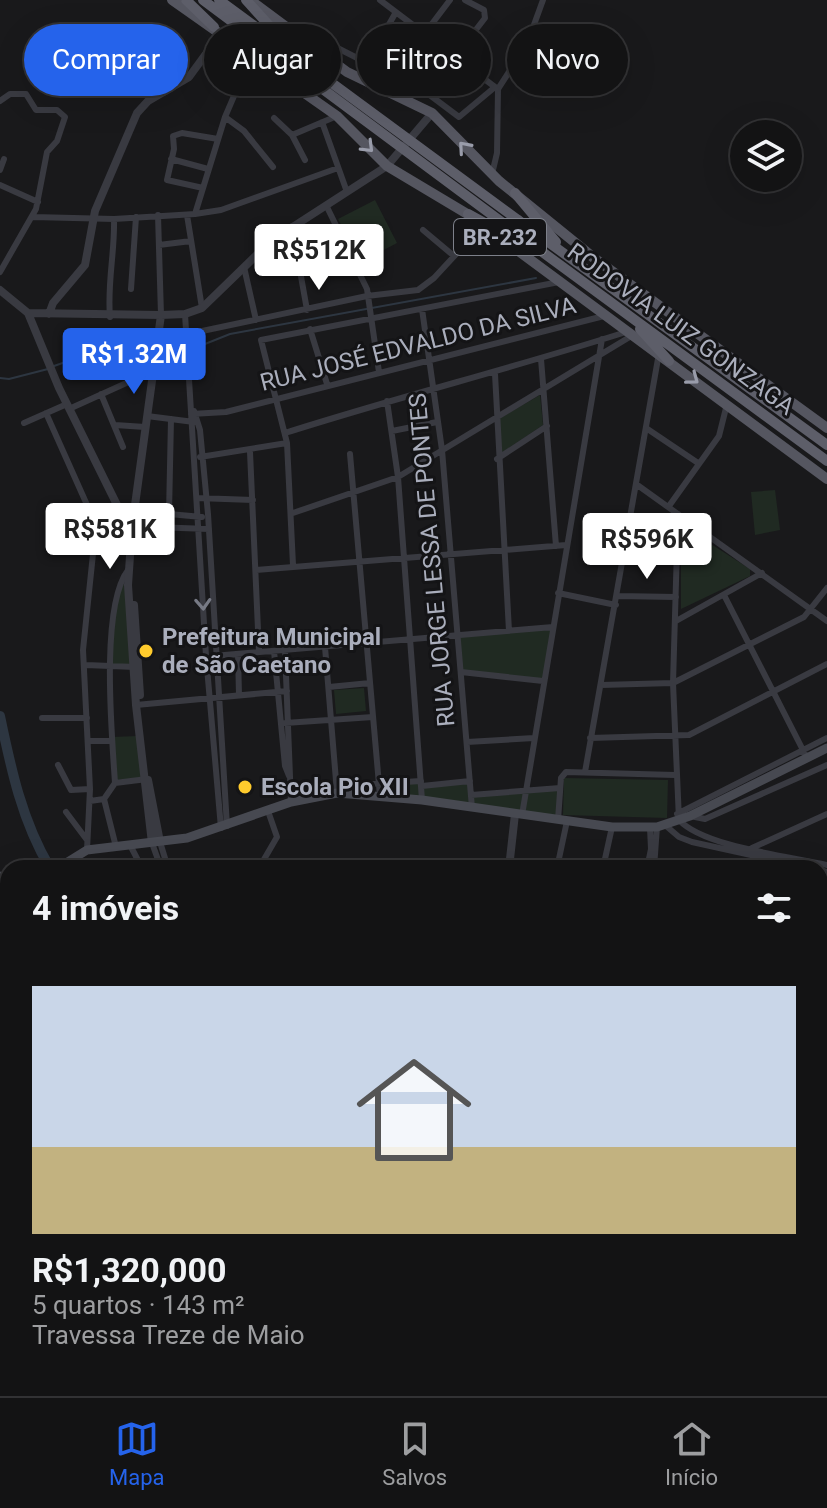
<!DOCTYPE html>
<html lang="pt">
<meta charset="utf-8">
<style>
:root{--surface:#131314;--page:#1c1c1d;--text:#f1f3f6;--muted:#9d9ea0;--line:#323234;--accent:#2563eb}
body{margin:0;font-family:Roboto,sans-serif;background:var(--page);color:var(--text);height:100vh;display:flex;flex-direction:column;font-size:30px;white-space:nowrap}
*{box-sizing:border-box;margin:0}
p{font-size:26px;color:var(--muted)}
.icon{flex:none;width:44px;height:44px;fill:none;stroke:currentColor;stroke-width:2;stroke-linecap:round;stroke-linejoin:round}
.map{position:relative;flex:1;overflow:hidden}
.side{position:absolute;left:0px;top:860px;width:828px;height:536px;display:flex;flex-direction:column;background:var(--surface);border-radius:24px 24px 0 0;box-shadow:0 8px 32px #0002,0 0 0 2px var(--line)}
.side>*{flex:none}
.banner{position:absolute;left:24px;top:24px;width:780px;height:72px;display:flex;gap:16px}
.fabs{position:absolute;left:730px;top:120px;display:grid;gap:16px}
.fabs a{display:grid;place-items:center;width:72px;height:72px;border-radius:50%;background:var(--surface);box-shadow:0 8px 32px #0002,0 0 0 2px var(--line);font-size:40px}
.price{position:absolute;translate:-50% -68px;padding:0 18px;border-radius:8px;background:#fff;color:#222;font-size:26px;line-height:52px;filter:drop-shadow(0 2px 4px #0008)}
.price::after{content:'';position:absolute;left:50%;top:48px;width:24px;height:18px;margin-left:-12px;background:inherit;clip-path:polygon(0 0,100% 0,50% 100%)}
.price.on{background:var(--accent);color:#fff}
ul{padding:0;list-style:none}
li{display:grid;align-content:center;gap:16px;height:424px;padding:0 32px}
li+li{border-top:2px solid var(--line)}
li span{display:grid;place-items:center;height:248px;border-radius:0px;color:#555}
li>.icon{margin-inline-start:auto}
span .icon{width:144px;height:144px;fill:#fffc;stroke-width:1}
li b{font-size:34px}
h2{display:flex;justify-content:space-between;align-items:center;height:96px;padding:0 32px;font-size:34px}
.pill{padding:0 28px;border-radius:36px;background:var(--surface);box-shadow:0 8px 32px #0002,0 0 0 2px var(--line);font-size:28px;line-height:72px}
.pill.on{background:var(--accent);color:#fff}
.tab-bar{display:flex;justify-content:space-around;align-items:center;height:112px;border-top:2px solid var(--line);background:var(--surface);font-size:22px;color:var(--muted)}
.tab-bar a{display:grid;justify-items:center;gap:4px}
.tab-bar .on{color:var(--accent)}
.map>svg:first-child{display:block}
</style>
<div class="map">
<svg width="827" height="1396" viewBox="0 0 827 1396">
<rect width="100%" height="100%" fill="#19191b"/>
<!-- green -->
<path fill="#202a22" d="M375,200L397,243L361,262L338,219Z
M540,395L543,425L500,454L497,420Z
M775,490L780,530L755,535L751,492Z
M681,525L750,569V576L681,609Z
M120,584L128,585L126,601L131,666L107,667Z
M553,627L543,681L461,672L458,635Z
M364,688L366,711L336,714L334,690Z
M137,736L142,778L117,780L113,737Z
M564,778L668,780L667,818L563,815Z
M420,779L421,785L470,783L471,793L560,788L558,820L378,798L377,783Z"/>
<g fill="none" stroke-linecap="round" stroke-linejoin="round">
<!-- stream -->
<path stroke="#2d3641" stroke-width="2" d="M165,348L184,349
M195,348L230,334L536,278
M54,366L117,344L153,345
M0,378L9,379L48,369"/>
<!-- river -->
<path stroke="#2d3641" stroke-width="10" d="M0,716C11,769 22,821 50,868
M820,1162H827"/>
<!-- minor -->
<path stroke="#393a41" stroke-width="6" d="M380,0L495,87
M396,12L367,63L427,93L459,117L495,87
M425,33L450,0
M298,34H310L367,63
M427,93L485,18L484,10L465,0
M0,101L10,94H26L36,110H57L65,117L57,141L47,152L36,209L0,272
M225,117L244,131L273,167
M274,118L292,135L305,160
M322,122L347,192
M292,135L337,116
M171,159L208,169
M0,170L4,159
M492,174L497,153L498,89L527,44L543,0
M0,185L38,202
M203,188L167,180L174,149L173,136L182,133L218,139
M326,205L367,289L379,372
M195,214L225,117L252,54
M158,215L161,315
M187,215L202,308
M33,217L114,219L195,214L221,210L338,168
M292,226L307,310
M423,230L454,256
M159,245L191,241
M244,267L256,320
M131,289L136,217
M422,309L442,450L472,808
M185,314L206,656L221,828
M110,317C107,283 115,252 114,219
M310,329L327,384
M188,334L367,296L418,290L434,278L483,225
M541,359L556,546
M495,374L509,631
M101,394L123,447
M387,401L398,477L422,800
M69,409L155,370
M194,411L200,430L208,514L227,826
M46,413L96,525L83,650L90,789L87,850
M191,414L226,412L604,316
M147,416L194,422
M171,419L169,514L202,517
M24,423L67,404
M115,425L145,427
M646,428L698,463
M392,431L437,422
M285,433C398,397 513,368 626,332
M250,452L259,652
M350,454L380,796
M200,457L287,443
M497,459L547,426
M636,484L827,621
M197,498L253,500
M669,506L719,436L727,404
M293,513L398,477L633,335
M678,514L673,683L679,820C704,847 789,856 827,865
M96,525L209,529
M293,565L287,443L261,340L559,282
M256,570L566,545
M558,593L616,605
M724,595L807,758
M617,596L676,597
M676,621L762,573
M325,647L337,793
M285,650L291,802
M274,651L285,766L289,776
M238,654L239,695
M213,656L553,627
M86,665L135,667
M461,672L543,681
M601,685L673,683L804,617L827,588
M329,687L370,683
M136,705L287,691
M42,718H87
M285,723L373,717
M590,738L689,735L827,664
M88,741H111
M467,742L534,738
M58,765L71,790L90,789
M585,772L659,353
M115,783C112,736 100,607 128,570
M115,783L147,779
M422,786L470,781
M290,789L421,781
M471,795L560,788
M104,799L116,847
M90,801L104,799L115,783
M66,812L87,840
M677,814L827,738
M522,815L602,339
M690,816L705,819L827,765
M558,820L561,778L566,772L675,775
M665,825L679,837L692,842L810,868
M160,842L168,868
M152,843L161,868
M130,845L142,868
M752,848L827,814
M265,860L288,868
M259,868L277,837L268,811
M399,868L405,863L452,868
M557,868L567,821
M603,868L612,827
M647,868L651,849L650,828
M654,868L657,827
M820,870L827,872
M820,924L827,893
M0,929L8,921
M0,950L8,944
M0,962L8,969
M0,993L8,1001
M0,1029L8,1035
M0,1171L8,1145
M0,1188L8,1192
M0,1250L8,1253
M820,1268L827,1267
M820,1382L827,1384
M67,1388V1396
M89,1388L90,1396
M24,1396L29,1389L50,1388
M210,1396L212,1388
M373,1396L375,1388
M756,1396L758,1388"/>
<!-- tertiary -->
<path stroke="#393a41" stroke-width="8" d="M0,290L28,313
M28,313L161,315L185,314L202,308L271,241L387,166L432,113
M28,313L59,388L124,519L132,522
M49,314L53,303L85,265L95,211L137,113L148,101L189,77L222,32
M134,605L140,695
M148,780L160,842
M152,843L136,705L128,585L132,527L161,315
M509,868L515,814
M820,1014L827,1016
M820,1332L827,1334
M528,1388L534,1396"/>
<!-- secondary -->
<path stroke="#474951" stroke-width="9" d="M58,868L87,850L187,838L291,802L337,793L422,800L612,827H657L690,816L827,748
M0,876L8,897"/>
<!-- primary -->
<path stroke="#555660" stroke-width="10" d="M172,0L337,116L387,166L474,218
M250,0L347,72L432,113L499,181L594,258L827,428
M490,230L827,479"/>
<!-- trunk -->
<path stroke="#5d5e69" stroke-width="10" d="M186,0L214,27
M246,0L287,45
M515,193L556,242
M468,214L519,242
M518,220L827,445
M511,229L827,461
M640,329L669,361"/>
<!-- trunk-bridge -->
<path stroke="#5d5e69" stroke-width="10" d="M203,0L511,229
M219,0L518,220"/>
</g>
<!-- one-way arrows -->
<defs><path id="oneway-chevron" d="M-2-3.5L2.5 0L-2 3.5" fill="none" stroke-width="1.6" stroke-linecap="round" stroke-linejoin="round" transform="scale(2)"/></defs>
<g stroke="#999caa">
<use href="#oneway-chevron" transform="translate(368 147) rotate(45)"/>
<use href="#oneway-chevron" transform="translate(464 147) rotate(-131)"/>
<use href="#oneway-chevron" transform="translate(693 379) rotate(37)"/>
</g>
<use stroke="#777a85" href="#oneway-chevron" transform="translate(203 604) rotate(87)"/>
<!-- markers -->
<g fill="#ffcb2d" stroke="#141416" stroke-width="3">
<circle cx="146" cy="651" r="8"/>
<circle cx="245" cy="787" r="8"/>
</g>
<g text-anchor="middle" stroke-width="6" stroke-linejoin="round" paint-order="stroke">
<!-- shield labels -->
<rect fill="#141416" stroke="#7d808a" stroke-width="2" x="454" y="219" width="92" height="36" rx="6"/>
<g font-size="22" font-weight="bold" fill="#aaaebc">
<text x="500" y="245">BR-232</text>
</g>
<!-- street labels -->
<g font-size="24" fill="#aaaebc" stroke="#141416">
<text transform="translate(681 329) rotate(36)" y="8">RODOVIA LUIZ GONZAGA</text>
<text transform="translate(418 344) rotate(-14)" y="8">RUA JOSÉ EDVALDO DA SILVA</text>
<text transform="translate(432 560) rotate(-95)" y="8">RUA JORGE LESSA DE PONTES</text>
</g>
<!-- poi labels -->
<g font-size="24" font-weight="bold" fill="#aaaebc" stroke="#141416" text-anchor="start">
<text x="162" y="645">Prefeitura Municipal<tspan x="162" dy="28">de São Caetano</tspan></text>
<text x="261" y="795">Escola Pio XII</text>
</g>
</g>
</svg>
<div class="fabs">
<a><svg class="icon" aria-label="layers" viewBox="0 0 24 24"><path d="M12 4l9 5-9 5-9-5zM3 14l9 5 9-5"/></svg></a>
</div>
<b class="price" style="left:319px;top:292px">R$512K</b>
<b class="price on" style="left:134px;top:396px">R$1.32M</b>
<b class="price" style="left:110px;top:571px">R$581K</b>
<b class="price" style="left:647px;top:581px">R$596K</b>
<div class="banner">
<a class="pill on">Comprar</a>
<a class="pill">Alugar</a>
<a class="pill">Filtros</a>
<a class="pill">Novo</a>
</div>
<section class="side">
<h2>4 imóveis<svg class="icon" aria-label="filters" viewBox="0 0 24 24"><path d="M4 7h16M4 17h16"/><circle cx="9" cy="7" r="2"/><circle cx="15" cy="17" r="2"/></svg></h2>
<ul>
<li><span style="background:linear-gradient(#c9d6e8 65%,#c2b280 0)"><svg class="icon" aria-label="home" viewBox="0 0 24 24"><path d="M3 11l9-7 9 7M6 9v11h12V9"/></svg></span><div><b>R$1,320,000</b><p>5 quartos · 143 m²</p><p>Travessa Treze de Maio</p></div></li>
</ul>
</section>
</div>
<nav class="tab-bar">
<a class="on"><svg class="icon" aria-label="map" viewBox="0 0 24 24"><path d="M3 6l6-2 6 2 6-2v14l-6 2-6-2-6 2zM9 4v14M15 6v14"/></svg>Mapa</a>
<a><svg class="icon" aria-label="saved" viewBox="0 0 24 24"><path d="M7 4h10v16l-5-4-5 4z"/></svg>Salvos</a>
<a><svg class="icon" aria-label="home" viewBox="0 0 24 24"><path d="M3 11l9-7 9 7M6 9v11h12V9"/></svg>Início</a>
</nav>
